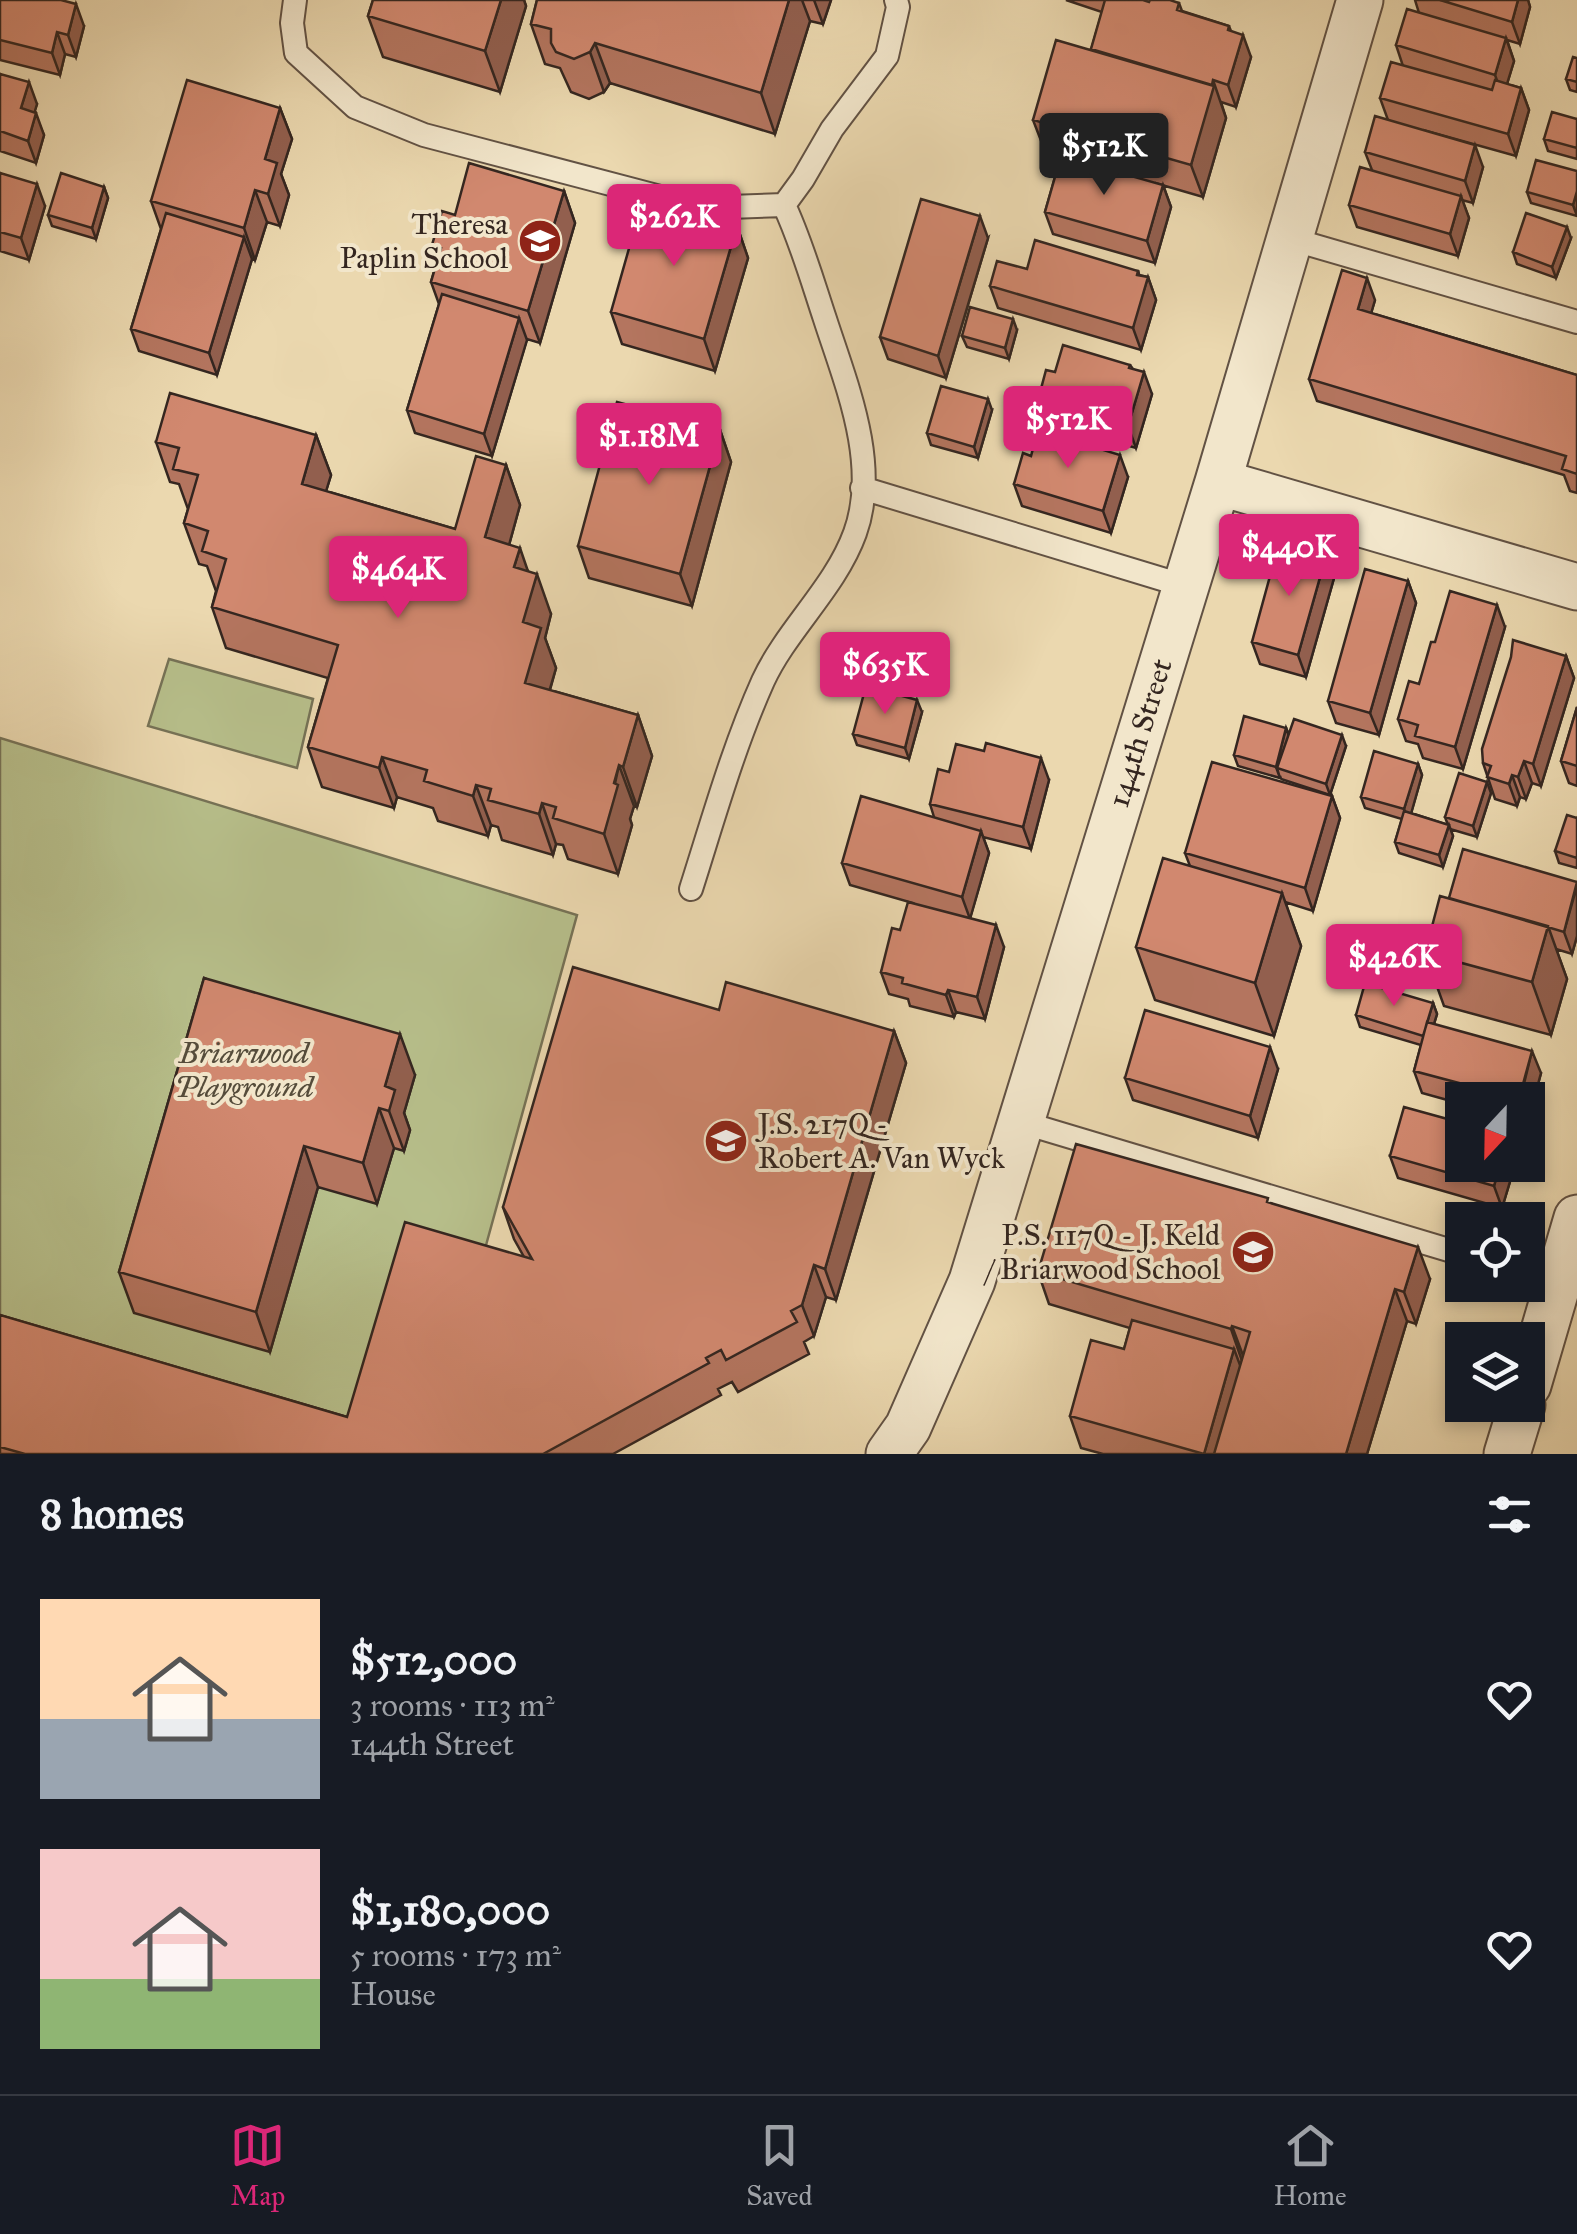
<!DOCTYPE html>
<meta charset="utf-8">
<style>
:root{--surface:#171b24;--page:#242831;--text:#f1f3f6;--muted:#9ea1a6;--line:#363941;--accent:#db2777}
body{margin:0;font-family:"IM FELL Great Primer",serif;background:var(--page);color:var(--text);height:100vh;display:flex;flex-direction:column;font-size:38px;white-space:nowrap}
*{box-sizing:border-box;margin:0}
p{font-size:32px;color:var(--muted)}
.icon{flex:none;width:55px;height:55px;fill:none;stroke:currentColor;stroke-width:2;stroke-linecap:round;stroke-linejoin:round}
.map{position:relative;height:1454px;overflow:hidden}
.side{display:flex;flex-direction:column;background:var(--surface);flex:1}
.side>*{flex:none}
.needle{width:65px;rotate:202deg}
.buttons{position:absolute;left:1445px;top:1082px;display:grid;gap:20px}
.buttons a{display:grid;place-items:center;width:100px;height:100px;border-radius:0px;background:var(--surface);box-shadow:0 5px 15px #0003;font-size:50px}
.price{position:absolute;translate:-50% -85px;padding:0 22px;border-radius:10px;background:var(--accent);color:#fff;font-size:32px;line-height:65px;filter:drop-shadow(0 2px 5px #0008)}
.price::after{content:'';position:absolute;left:50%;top:60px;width:30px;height:22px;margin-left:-15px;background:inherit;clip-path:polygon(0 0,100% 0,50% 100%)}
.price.selected{background:#222;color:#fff}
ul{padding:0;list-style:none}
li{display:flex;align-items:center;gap:30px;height:250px;padding:0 40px}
li span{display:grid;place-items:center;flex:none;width:280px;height:200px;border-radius:0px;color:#555}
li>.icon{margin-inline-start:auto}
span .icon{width:120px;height:120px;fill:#fffc;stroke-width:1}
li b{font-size:42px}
h2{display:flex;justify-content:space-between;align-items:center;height:120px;padding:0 40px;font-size:42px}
.tabs{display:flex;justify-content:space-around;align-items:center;height:140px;border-top:2px solid var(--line);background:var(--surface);font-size:28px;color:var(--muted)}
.tabs a{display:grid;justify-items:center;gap:5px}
.tabs .selected{color:var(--accent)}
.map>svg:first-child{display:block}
</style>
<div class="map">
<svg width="1577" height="1454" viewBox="0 0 1577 1454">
<rect width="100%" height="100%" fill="#ebd8af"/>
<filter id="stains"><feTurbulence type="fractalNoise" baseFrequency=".002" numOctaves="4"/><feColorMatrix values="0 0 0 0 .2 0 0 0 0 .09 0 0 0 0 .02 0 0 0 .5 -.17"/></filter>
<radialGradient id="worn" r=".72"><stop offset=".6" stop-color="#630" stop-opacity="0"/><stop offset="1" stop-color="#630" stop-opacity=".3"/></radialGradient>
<!-- green -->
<path fill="#b7bf8b" stroke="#767256" stroke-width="2.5" d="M169,659L313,699L297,768L148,726Z
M0,738L577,915L480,1267L346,1432L0,1328Z"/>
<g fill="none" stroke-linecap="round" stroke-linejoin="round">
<!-- lane casing -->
<g stroke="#625244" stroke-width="26">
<path id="lane" d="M295,0L292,23L296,53L355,107L424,135L702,208L784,205
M1291,239L1577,322
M862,488L1185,586
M691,889C713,820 733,748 763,681C787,629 835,588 855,533C880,464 846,384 825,319C812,280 801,241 784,205L803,179L832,129L887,56L898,7L896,0
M1021,1122L1462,1254
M1528,1274L1558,1283"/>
</g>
<!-- street casing -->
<g stroke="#625244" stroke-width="49">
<path id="street" d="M1218,482L1577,587
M1528,1385L1577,1218
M889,1454L908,1427L972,1281L1218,482L1360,0
M1507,1454L1522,1405"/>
</g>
<!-- lane -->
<use href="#lane" stroke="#f2e6cb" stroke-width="22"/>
<!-- street -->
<use href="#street" stroke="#f2e6cb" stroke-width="45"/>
</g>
<!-- wall -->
<path fill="#b4755f" stroke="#342620" stroke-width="2.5" d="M0,0L84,26L76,57L65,54L60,75L0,60Z
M373,0H524L526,6L500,92L383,57L368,16Z
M537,0H831L823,24L810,21L775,134L610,83L604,92L589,99L571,92L560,68L545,64L531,24Z
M1066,0H1143L1149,2L1179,3L1182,11L1229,26L1231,31L1251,57L1236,107L1221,102L1226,118L1203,197L1155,183L1163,185L1171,207L1155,263L1053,234L1045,212L1061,156L1045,151L1033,120L1091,50L1102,12Z
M1415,0H1528L1530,7L1520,44L1507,40L1514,61L1507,84L1521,88L1529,110L1516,156L1423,130L1483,167L1473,203L1462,200L1469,218L1458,256L1357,227L1349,205L1372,170L1365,152L1388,120L1380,98L1403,66L1396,45L1419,13Z
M1577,58V92L1570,90L1566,79Z
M0,74L37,104L34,112L44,135L36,163L0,151Z
M280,108L292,139L281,174L289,195L280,226L267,222L255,260L252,259L217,375L139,351L131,329L161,229L151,201Z
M1577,119V159L1548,151L1544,139Z
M1577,171V216L1531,203L1527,192Z
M0,173L45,206L29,260L0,251Z
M104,187L108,198L96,239L52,226L48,215Z
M564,191L575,223L540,343L527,339L492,456L415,433L407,410L439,304L431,282L437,261L432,245L455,215Z
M737,226L748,258L715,371L622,344L611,312Z
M988,238L946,378L888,359L880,337Z
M1571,238L1556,278L1517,264L1513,252Z
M1027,269L1138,271L1139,275L1148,277L1156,300L1141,350L998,308L990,286Z
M1375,300L1371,313L1577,375V493L1570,491L1564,475L1317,401L1309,379Z
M1017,330L1009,359L967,347L962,336Z
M1130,365L1152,394L1136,448L1046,422L1038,400L1055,372Z
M992,410L978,458L931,445L927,433Z
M720,430L731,462L692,606L589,578L578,546Z
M316,435L331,475L326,491L455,529L506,465L520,505L509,545L528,571L551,614L545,638L556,668L550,690L638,715L652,756L637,807L634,806L630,819L632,825L618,874L568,859L563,845L556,844L553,855L502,840L498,827L491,825L488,836L438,821L433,808L397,797L394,808L322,787L308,747L328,678L226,648L212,607L216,591L207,566L199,564L184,523L188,509L179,484L170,482L156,442Z
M1031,456L1128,477L1111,533L1022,506L1014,484Z
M1326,556L1334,578L1306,677L1260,664L1252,642Z
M1408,581L1416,603L1379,735L1336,723L1328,701Z
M1505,627L1463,769L1423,758L1418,744L1406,741L1398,719L1419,684L1435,642Z
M1566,656L1574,678L1541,786L1532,783L1526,799L1520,797L1517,806L1495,799L1483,763Z
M1577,707V786L1569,783L1561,761Z
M922,712L909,759L857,745L853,734Z
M1286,728L1289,734L1346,746L1330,795L1281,779L1280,776V778L1238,766L1234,755Z
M1418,764L1422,775L1411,813L1448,825L1445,817L1491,793L1477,837L1450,829L1453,836L1443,867L1399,853L1395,842L1402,819L1365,808L1361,797Z
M949,772L1049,780L1031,849L983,837L989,853L970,918L1004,947L985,1019L956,1012L954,1017L910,1006L908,999L889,994L881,972L913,903L850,885L842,863L934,817L930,804Z
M1332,796L1340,818L1313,911L1285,902L1301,946L1274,1036L1155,1000L1136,947L1190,866L1185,853Z
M1577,818V868L1559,863L1555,851Z
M1577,882V936L1572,954L1556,949L1567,979L1551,1035L1444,1006L1425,953L1449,898Z
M204,978L415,1075L404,1113L410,1130L404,1151L394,1148L377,1204L318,1187L270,1352L134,1313L119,1272Z
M1433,1003L1437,1014L1434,1024L1541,1073L1528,1121V1100H1462V1104L1422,1093L1414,1071L1421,1045L1360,1027L1356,1015Z
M719,1010L894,1031L906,1063L836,1300L826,1297L814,1336L804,1342L809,1354L738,1392L732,1382L718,1389L721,1395L613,1454H0V1315L347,1417L524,1257L514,1239L503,1207Z
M1278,1069L1258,1138L1133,1100L1125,1078Z
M1390,1156L1462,1165H1515L1502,1208L1398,1178Z
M1270,1203L1430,1279L1416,1324L1407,1321L1367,1454H1103L1081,1448L1070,1416L1124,1349L1130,1328L1049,1304L1038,1272Z"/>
<!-- shaded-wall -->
<path fill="#925f4e" stroke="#342620" stroke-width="2.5" d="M501,0H524L526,6L500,92L485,51Z
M789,0H802L810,21L775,134L761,93Z
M814,0H831L823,24Z
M1518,0H1528L1530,7L1520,44L1512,22Z
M76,4L84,26L76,57L68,35Z
M57,32L65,54L60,75L52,53Z
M1243,35L1251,57L1236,107L1228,85Z
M1506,38L1514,61L1503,97L1495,75Z
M595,43L610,83L604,92L590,52Z
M1213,80L1226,118L1203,197L1191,165Z
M29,82L37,104L29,131L21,108Z
M1521,88L1529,110L1516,156L1508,134Z
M280,108L292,139L281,174L289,195L280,226L268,194L265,159Z
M36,113L44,135L36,163L28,141Z
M1475,145L1483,167L1473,203L1465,181Z
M37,184L45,206L29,260L21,238Z
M1163,185L1171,207L1155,263L1147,241Z
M104,187L108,198L96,239L92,228Z
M255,190L267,222L255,260L244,228Z
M564,191L575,223L540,343L528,311Z
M1577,191V216L1573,205Z
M1461,196L1469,218L1458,256L1450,234Z
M980,216L988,238L946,378L938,356Z
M737,226L748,258L715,371L704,339Z
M1567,227L1571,238L1556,278L1552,267Z
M244,237L252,259L217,375L209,353Z
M1138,271L1144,290L1148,277L1156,300L1141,350L1133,328Z
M1367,278L1375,300L1366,331L1358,309Z
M519,318L527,340L492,456L484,434Z
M1013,319L1017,330L1009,359L1005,348Z
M1144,372L1152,394L1136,448L1128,426Z
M988,399L992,410L978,458L974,447Z
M720,430L731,462L692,606L680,574Z
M316,435L331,475L316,524L302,484Z
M1120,455L1128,477L1111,533L1103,511Z
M506,465L520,505L500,578L485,537Z
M520,548L533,586L537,574L551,614L545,638L556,668L540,723L525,683L523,622L514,567Z
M1326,556L1334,578L1306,677L1298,655Z
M1408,581L1416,603L1379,735L1370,713Z
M1497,605L1505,627L1463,769L1455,747Z
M1566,656L1574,678L1541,786L1533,764Z
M917,700L922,712L909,759L905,748Z
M638,715L652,756L637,807L623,767Z
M1286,728L1290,739L1277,768L1280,778L1276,767Z
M1342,735L1346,746L1330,795L1326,784Z
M382,757L397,797L394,808L379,768Z
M1041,758L1049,780L1031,849L1023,827Z
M1524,761L1532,783L1526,799L1518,777Z
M1418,764L1422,775L1409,821L1404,809Z
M619,765L634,806L630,819L632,825L618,874L604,834Z
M1512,775L1520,797L1517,806L1509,784Z
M1487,782L1491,793L1477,837L1473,826Z
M476,785L491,825L488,836L473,796Z
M1332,796L1340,818L1313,911L1305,888Z
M542,803L556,844L553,855L539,814Z
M1449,825L1453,836L1443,867L1439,855Z
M981,831L989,853L970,919L962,897Z
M1577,886V936L1572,954L1564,932Z
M1282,893L1301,946L1274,1036L1255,983Z
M996,925L1004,947L985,1019L977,997Z
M1548,926L1567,979L1551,1035L1532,982Z
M948,990L956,1012L954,1017L946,995Z
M1433,1003L1437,1014L1427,1047L1423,1036Z
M894,1031L906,1063L836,1300L825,1269Z
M400,1034L415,1075L404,1113L410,1130L404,1151L389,1111L385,1086Z
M1270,1047L1278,1069L1258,1138L1250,1116Z
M1532,1051L1541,1073L1528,1121V1100H1520Z
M379,1108L394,1148L377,1204L363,1163Z
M304,1146L318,1187L270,1352L256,1312Z
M1500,1165H1515L1502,1208L1494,1186Z
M1418,1247L1430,1279L1416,1324L1404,1292Z
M814,1265L826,1297L814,1336L802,1305Z
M1395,1289L1407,1321L1367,1454H1346Z
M1232,1326L1244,1358L1242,1361L1231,1329Z
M1234,1349L1246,1381L1225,1454H1204Z"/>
<!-- building -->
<path fill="#d1886f" stroke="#342620" stroke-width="2.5" d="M0,0H61L76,4L68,35L57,32L52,53L0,40Z
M373,0H501L485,51L368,16Z
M537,0H789L761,93L595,43L590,52L574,59L556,52L551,43V29L531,24Z
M1105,0H1143L1149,2L1150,0H1170L1179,3L1177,10L1229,26L1228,30L1243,35L1228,85L1213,80L1212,85L1091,49Z
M1440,0H1518L1512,22Z
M1407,9L1506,38L1495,75L1396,45Z
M1056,40L1214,86L1191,165L1033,120Z
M1573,57L1577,58V82L1566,79Z
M1391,62L1492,90L1495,80L1521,88L1508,134L1380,98Z
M0,74L29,82L21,108L36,113L28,141L0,131Z
M187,80L280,108L265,159L277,163L268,194L255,190L244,228L151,201Z
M1552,112L1577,119V148L1544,139Z
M1375,116L1475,145L1465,181L1365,152Z
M1061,156L1163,185L1147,241L1045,212Z
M1536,160L1577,171V191L1573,205L1527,192Z
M469,163L564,191L528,311L431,282L441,248L432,245L442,211L455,215Z
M1360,167L1461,196L1450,234L1349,205Z
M0,173L37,184L21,238L0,232Z
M61,173L104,187L92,228L48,215Z
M643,199L737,226L704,339L611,312Z
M921,199L980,216L938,356L880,337Z
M166,213L244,237L209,353L131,329Z
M1526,213L1567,227L1552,267L1513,252Z
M1035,240L1138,271L1137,275L1148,277L1133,328L990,286L997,261L1027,269Z
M1342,270L1367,278L1358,309L1577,375V474L1562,469L1566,456L1309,379Z
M442,294L519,318L484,434L407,410Z
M970,307L1013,319L1005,348L962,336Z
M1063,345L1130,365L1129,368L1144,372L1128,426L1038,400L1046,370L1055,372Z
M941,386L988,399L974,447L927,433Z
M170,393L316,435L302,484L455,529L476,456L506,465L485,537L520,548L514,567L537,574L523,622L541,628L525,683L638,715L623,767L619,765L614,783L618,785L604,834L553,818L556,807L542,803L539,814L488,800L491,789L476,785L473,796L424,781L427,770L382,757L379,768L308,747L338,645L212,607L226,559L202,551L208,531L184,523L198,475L173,469L179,448L156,442Z
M617,402L720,430L680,574L578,546Z
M1038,430L1120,455L1103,511L1014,484L1023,453L1031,456Z
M1279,543L1326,556L1298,655L1252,642Z
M1365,569L1408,581L1370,713L1328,701Z
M1450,591L1497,605L1455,747L1415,736L1418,725L1398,719L1409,681L1419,684L1431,642H1435Z
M1513,640L1566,656L1533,764L1524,761L1518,777L1512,775L1509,784L1487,777L1491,766L1483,763L1482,749L1511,657Z
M866,686L917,700L905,748L853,734Z
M1577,707V766L1561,761Z
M1244,716L1286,728L1276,767L1234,755Z
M1294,719L1342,735L1326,784L1277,768Z
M986,743L1041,758L1023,827L930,804L938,769L949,772L956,744L984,751Z
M1374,751L1418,764L1404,809L1361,797Z
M1212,762L1332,796L1305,888L1185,853Z
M1459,773L1487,782L1473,826L1445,817Z
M861,796L981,831L962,897L842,863Z
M1404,811L1449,825L1439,855L1395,842Z
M1567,815L1577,818V858L1555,851Z
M1463,849L1577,882L1564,932L1449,898Z
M1163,858L1282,893L1255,983L1136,947Z
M1440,896L1548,926L1532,982L1425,953Z
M908,902L996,925L977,997L948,990L946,995L902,983L903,978L881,972L892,928L900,930Z
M573,967L719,1010L726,982L894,1031L825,1269L814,1265L802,1305L791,1311L797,1322L726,1360L721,1350L706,1358L709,1363L543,1454H25L0,1447V1315L347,1417L405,1222L532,1259L503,1207Z
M204,978L400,1034L385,1086L395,1090L389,1111L379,1108L363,1163L304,1146L256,1312L119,1272Z
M1365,983L1433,1003L1423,1036L1356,1015Z
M1145,1010L1270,1047L1250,1116L1125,1078Z
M1427,1022L1532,1051L1519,1099L1414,1071Z
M1404,1107L1462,1123V1165H1500L1494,1186L1390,1156Z
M1076,1144L1268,1198L1267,1202L1418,1247L1404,1292L1395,1289L1346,1454H1214L1250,1332L1232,1326L1231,1329L1038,1272Z
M1132,1320L1234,1349L1204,1454L1070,1416L1091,1340L1124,1349Z"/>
<!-- icons -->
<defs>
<g id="school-disc" transform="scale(2.25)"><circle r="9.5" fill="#8f2418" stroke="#f2e6cb"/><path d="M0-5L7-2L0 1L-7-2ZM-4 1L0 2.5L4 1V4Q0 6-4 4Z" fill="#fff"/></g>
</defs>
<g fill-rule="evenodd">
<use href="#school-disc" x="540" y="241"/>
<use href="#school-disc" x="726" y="1141"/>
<use href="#school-disc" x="1253" y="1252"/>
</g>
<g text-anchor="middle" stroke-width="8" stroke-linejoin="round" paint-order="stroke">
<!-- poi labels -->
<g font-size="30" fill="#342620" stroke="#f2e6cb" text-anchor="end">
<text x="508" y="234">Theresa<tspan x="508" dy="34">Paplin School</tspan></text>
<text x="758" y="1134" text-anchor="start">J.S. 217Q -<tspan x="758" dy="34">Robert A. Van Wyck</tspan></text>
<text x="1220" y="1245">P.S. 117Q - J. Keld<tspan x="1220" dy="34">/ Briarwood School</tspan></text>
</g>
<!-- street labels -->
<g font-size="30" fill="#342620" stroke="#f2e6cb">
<text transform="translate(1140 733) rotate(-73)" y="10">144th Street</text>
</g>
<!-- park labels -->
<g font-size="30" font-style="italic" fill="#554c3b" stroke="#f2e6cb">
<text x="244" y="1063">Briarwood<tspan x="244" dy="34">Playground</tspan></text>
</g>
</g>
<rect width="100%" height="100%" filter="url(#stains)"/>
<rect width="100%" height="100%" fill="url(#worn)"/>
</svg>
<div class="buttons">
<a><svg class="needle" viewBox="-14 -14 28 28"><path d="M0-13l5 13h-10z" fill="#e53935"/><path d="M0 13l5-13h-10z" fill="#9ea1a6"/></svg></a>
<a><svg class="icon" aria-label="locate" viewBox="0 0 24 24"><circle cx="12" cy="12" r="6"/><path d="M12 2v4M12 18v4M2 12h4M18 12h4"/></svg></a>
<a><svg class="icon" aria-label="layers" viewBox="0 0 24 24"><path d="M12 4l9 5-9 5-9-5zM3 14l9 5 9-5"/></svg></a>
</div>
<b class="price selected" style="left:1104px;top:198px">$512K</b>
<b class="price" style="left:674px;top:269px">$262K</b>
<b class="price" style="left:1068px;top:471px">$512K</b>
<b class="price" style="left:649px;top:488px">$1.18M</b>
<b class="price" style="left:1289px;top:599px">$440K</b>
<b class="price" style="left:398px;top:621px">$464K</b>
<b class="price" style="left:885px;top:717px">$635K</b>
<b class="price" style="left:1394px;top:1009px">$426K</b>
</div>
<section class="side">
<h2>8 homes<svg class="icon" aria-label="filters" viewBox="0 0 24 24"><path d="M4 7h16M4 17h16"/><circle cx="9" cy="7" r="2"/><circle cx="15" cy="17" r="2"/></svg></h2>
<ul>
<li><span style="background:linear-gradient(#ffd9b3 60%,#9aa5b1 0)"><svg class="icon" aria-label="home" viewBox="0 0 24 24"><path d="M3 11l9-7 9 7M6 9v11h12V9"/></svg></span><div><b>$512,000</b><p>3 rooms · 113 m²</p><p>144th Street</p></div><svg class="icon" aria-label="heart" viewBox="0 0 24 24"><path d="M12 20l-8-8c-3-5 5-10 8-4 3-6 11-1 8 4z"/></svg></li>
<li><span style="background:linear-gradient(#f6c9c9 65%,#8fb573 0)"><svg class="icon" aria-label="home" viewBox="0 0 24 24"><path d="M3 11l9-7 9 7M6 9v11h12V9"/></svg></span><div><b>$1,180,000</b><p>5 rooms · 173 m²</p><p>House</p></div><svg class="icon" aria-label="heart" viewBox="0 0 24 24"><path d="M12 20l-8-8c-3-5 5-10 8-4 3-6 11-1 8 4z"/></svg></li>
</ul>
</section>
<nav class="tabs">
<a class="selected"><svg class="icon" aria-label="map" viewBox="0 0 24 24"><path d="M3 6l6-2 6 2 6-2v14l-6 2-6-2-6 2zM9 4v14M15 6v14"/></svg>Map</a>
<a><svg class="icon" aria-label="saved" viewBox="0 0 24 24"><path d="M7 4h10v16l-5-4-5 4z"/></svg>Saved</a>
<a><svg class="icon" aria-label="home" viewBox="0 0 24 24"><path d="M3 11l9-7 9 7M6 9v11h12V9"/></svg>Home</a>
</nav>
